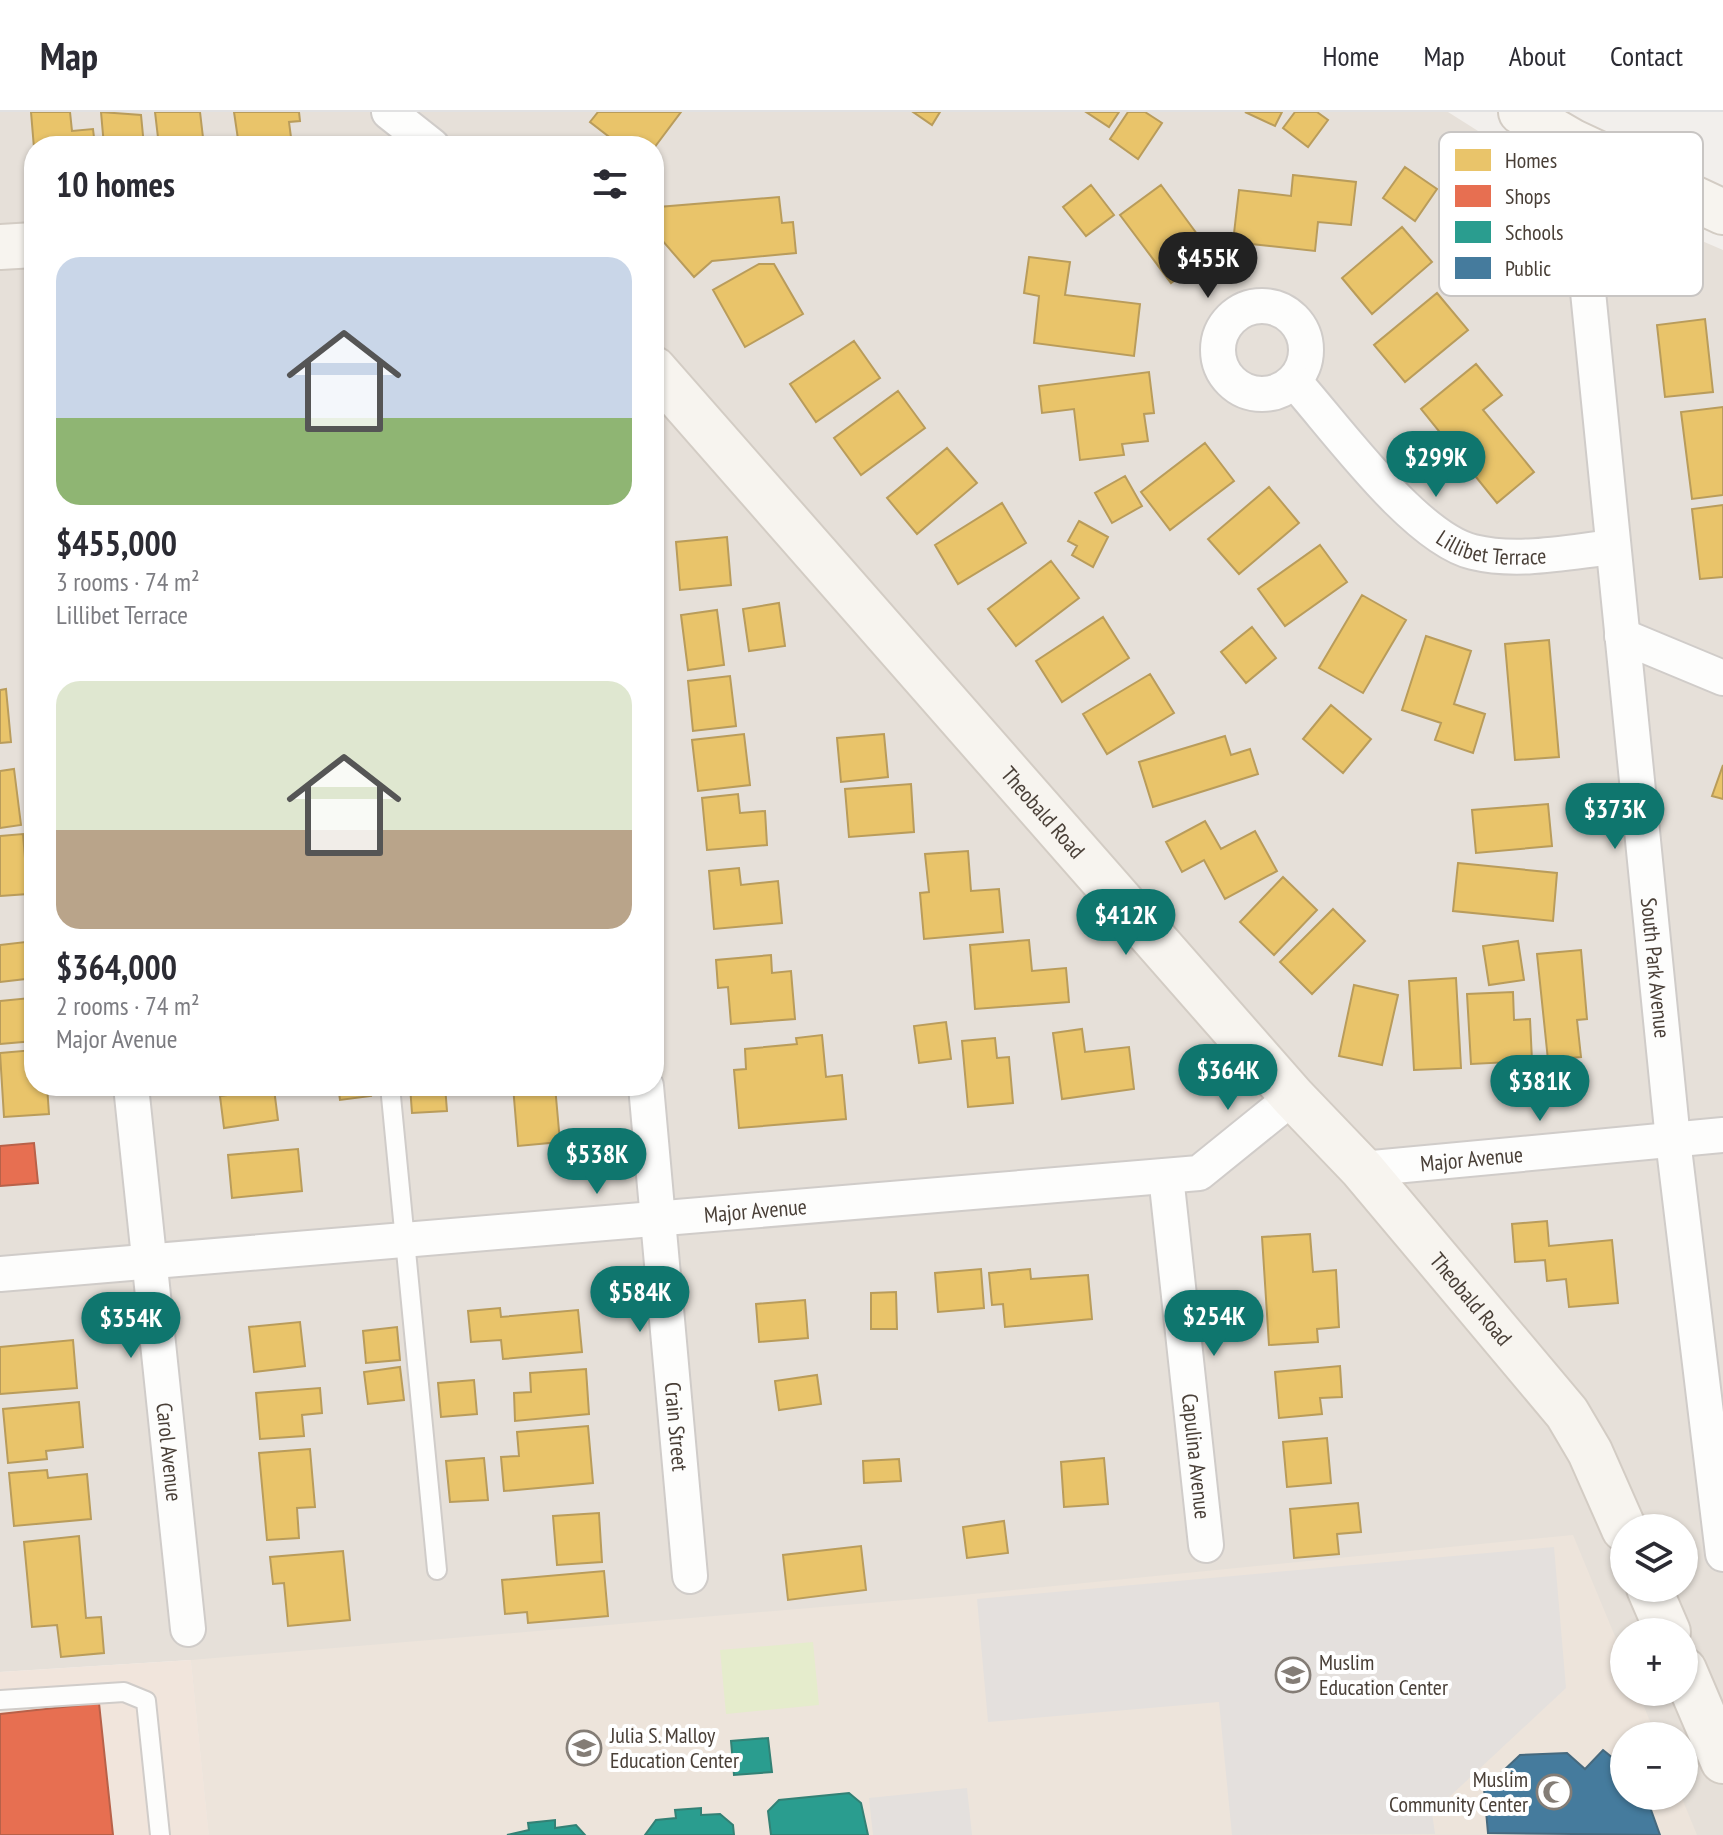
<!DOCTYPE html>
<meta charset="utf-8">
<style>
:root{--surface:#fff;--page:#f2f2f3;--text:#2b2b33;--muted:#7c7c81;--line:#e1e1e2;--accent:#0f766e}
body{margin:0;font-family:"PT Sans Narrow",sans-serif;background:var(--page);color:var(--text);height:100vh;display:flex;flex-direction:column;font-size:30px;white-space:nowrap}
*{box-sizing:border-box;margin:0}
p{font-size:26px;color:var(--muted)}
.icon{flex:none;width:44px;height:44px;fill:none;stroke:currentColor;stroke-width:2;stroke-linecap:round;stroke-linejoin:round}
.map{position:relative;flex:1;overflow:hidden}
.details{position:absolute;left:24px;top:24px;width:640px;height:960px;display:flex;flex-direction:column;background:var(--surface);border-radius:32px;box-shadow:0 2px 6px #0004}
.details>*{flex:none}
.tools{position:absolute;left:1610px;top:1402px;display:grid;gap:16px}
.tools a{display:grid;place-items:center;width:88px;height:88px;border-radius:50%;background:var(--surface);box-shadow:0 2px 6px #0004;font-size:40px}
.price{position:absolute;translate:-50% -68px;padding:0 18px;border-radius:28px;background:var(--accent);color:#fff;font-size:26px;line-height:52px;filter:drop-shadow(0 2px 4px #0008)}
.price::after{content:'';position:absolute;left:50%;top:48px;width:24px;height:18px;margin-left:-12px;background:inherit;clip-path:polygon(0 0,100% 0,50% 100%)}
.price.current{background:#222;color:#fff}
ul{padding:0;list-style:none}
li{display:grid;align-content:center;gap:16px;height:424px;padding:0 32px}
li span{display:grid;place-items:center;height:248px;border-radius:24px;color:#555}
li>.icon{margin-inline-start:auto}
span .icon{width:144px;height:144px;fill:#fffc;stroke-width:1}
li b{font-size:34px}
h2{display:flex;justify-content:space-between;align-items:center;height:96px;padding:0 32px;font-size:34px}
header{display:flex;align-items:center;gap:48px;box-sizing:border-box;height:112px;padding:0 40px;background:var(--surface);border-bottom:2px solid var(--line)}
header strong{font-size:38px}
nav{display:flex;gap:44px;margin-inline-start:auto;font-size:28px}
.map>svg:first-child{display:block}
</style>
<header>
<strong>Map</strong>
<nav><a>Home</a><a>Map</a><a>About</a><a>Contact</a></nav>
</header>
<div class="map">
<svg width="1723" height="1723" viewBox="0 0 1723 1723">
<rect width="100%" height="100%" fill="#f2efec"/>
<!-- residential -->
<path fill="#e6e0d9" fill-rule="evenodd" d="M0,0H1448L1546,62L1723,138V1723H209L191,1548L0,1560ZM34,34H654V974H34ZM1624,1416H1684V1476H1624ZM1624,1520H1684V1580H1624ZM1624,1624H1684V1684H1624Z"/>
<!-- commercial -->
<path fill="#f1e5dc" d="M191,1548L209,1723H0V1560Z"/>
<!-- education -->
<path fill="#ede4db" d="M1573,1423L1624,1546V1580H1638L1656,1624H1624V1684H1681L1697,1723H209L191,1548L953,1484Z"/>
<!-- green -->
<path fill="#e5eccc" d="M813,1530L819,1593L726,1602L720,1538Z"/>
<!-- parking -->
<path fill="#e4e0dd" d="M1554,1435L1566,1576L1432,1701L1435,1722L1232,1723L1219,1590L988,1610L977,1487Z
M967,1676L972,1723H873L869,1686Z"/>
<!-- homes -->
<path fill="#e9c46a" stroke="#b99c5b" stroke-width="2" d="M31,0H70L72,19L93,17L95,34L34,36Z
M101,0L141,3L144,34H104Z
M155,0H200L204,34H159Z
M234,0H299L300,9L289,10L292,33L239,34Z
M598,0H681L654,36L621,34L590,10Z
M913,0H940L932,13Z
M1086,0H1119L1109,15Z
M1128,0H1145L1162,11L1138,47L1110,27Z
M1245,0H1282L1275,14Z
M1295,0H1317L1328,8L1308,35L1283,16Z
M1405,55L1437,77L1415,109L1383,86Z
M1293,63L1356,70L1351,113L1318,110L1315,139L1233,130L1239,78L1291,84Z
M1091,73L1114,103L1086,124L1063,95Z
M1161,73L1211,141L1171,171L1120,103Z
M779,85L782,111L793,110L796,141L712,149L694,165L654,119V99L658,95Z
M1402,115L1432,150L1372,202L1342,166Z
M1029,145L1070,150L1065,183L1140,192L1134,244L1034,231L1039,184L1024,181Z
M759,152H774L803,202L745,235L713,178Z
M1437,181L1468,218L1405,270L1374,233Z
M1705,207L1713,280L1665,285L1657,213Z
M854,229L880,266L816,310L790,272Z
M1476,252L1502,283L1483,298L1534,360L1497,391L1421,297Z
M1149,260L1154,301L1144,302L1148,329L1122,332L1124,343L1080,348L1074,297L1042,301L1039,274Z
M898,279L925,316L861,363L834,326Z
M1723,295V383L1692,387L1681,300Z
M1205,331L1234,369L1170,418L1141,380Z
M947,336L977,371L917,422L887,386Z
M1125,364L1142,394L1112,411L1095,381Z
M1269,375L1299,411L1239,462L1208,427Z
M1002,391L1026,431L958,472L935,433Z
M1723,393V465L1700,467L1692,397Z
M1079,409L1108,425L1093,455L1072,443L1077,434L1068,429Z
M727,425L731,473L680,478L676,430Z
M1320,433L1347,470L1285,514L1258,477Z
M1051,449L1079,486L1016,534L988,497Z
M1362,483L1406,508L1363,581L1319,556Z
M779,491L785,534L749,539L743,497Z
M717,498L724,553L688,558L681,503Z
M1103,505L1129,546L1062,590L1036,549Z
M1252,515L1276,546L1246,571L1221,540Z
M1426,524L1471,539L1454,592L1485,602L1473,641L1435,628L1441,611L1402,598Z
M1549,528L1559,645L1515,648L1505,532Z
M1150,562L1174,601L1107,642L1083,602Z
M730,564L736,614L693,619L688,569Z
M6,577L11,630L0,631V578Z
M1331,593L1371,627L1343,661L1303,627Z
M744,622L750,673L698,679L692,628Z
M884,622L888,665L841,670L837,626Z
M1225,624L1231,643L1250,637L1258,662L1153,695L1139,650Z
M1723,653V687L1712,684Z
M14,657L21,713L0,716V659Z
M911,672L914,720L849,725L845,677Z
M738,682L740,701L765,699L767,733L707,738L702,686Z
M1548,692L1552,734L1476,741L1472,698Z
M1205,709L1221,737L1255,719L1277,759L1225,787L1204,748L1182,760L1166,730Z
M23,722L28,782L0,784V724Z
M968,739L971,779L999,777L1003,820L924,827L920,781L929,780L925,742Z
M1458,751L1557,761L1553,809L1453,799Z
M739,756L741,773L778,769L782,811L714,817L709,759Z
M1283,765L1317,798L1274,843L1240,810Z
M1333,797L1365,829L1312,882L1280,850Z
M1029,828L1032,859L1066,856L1069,890L975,897L970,833Z
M34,829V866L0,870V833Z
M1518,829L1524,868L1489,873L1483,834Z
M1581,838L1587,907L1577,908L1581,945L1548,948L1537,842Z
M771,843L772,861L791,859L795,907L731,912L728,875L718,876L716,848Z
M1456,866L1461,956L1414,958L1409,869Z
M1354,873L1398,883L1382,953L1339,944Z
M1513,880L1514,908L1530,907L1532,949L1471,952L1467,882Z
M30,886L34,929L0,932V889Z
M946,910L951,947L919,951L914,914Z
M1082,917L1085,940L1129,935L1134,977L1062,987L1053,921Z
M822,923L826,965L842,963L846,1007L739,1016L734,958L746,957L745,937L797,932L796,926Z
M995,926L997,946L1009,945L1013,991L968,995L962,929Z
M34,938V974H47L49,1002L4,1005L0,941Z
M338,974H369L371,984L340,988Z
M410,974H445L447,999L412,1001Z
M513,974H555L560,1030L518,1034Z
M274,977L278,1008L224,1016L220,984Z
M298,1037L302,1079L232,1086L228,1043Z
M1547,1109L1549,1134L1612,1128L1618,1191L1569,1195L1566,1167L1547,1169L1545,1148L1515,1150L1512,1112Z
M1310,1122L1313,1160L1336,1158L1339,1215L1317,1217L1318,1230L1269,1233L1262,1125Z
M981,1157L984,1196L938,1200L935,1161Z
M1030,1157L1031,1167L1088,1163L1092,1207L1005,1215L1003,1192L992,1193L989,1161Z
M896,1180L897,1217H871V1181Z
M805,1188L808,1226L759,1230L756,1192Z
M500,1196L501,1205L578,1198L582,1240L503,1247L501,1228L471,1230L468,1199Z
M300,1210L305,1254L254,1260L249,1215Z
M397,1215L400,1248L366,1251L363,1219Z
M73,1228L77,1276L0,1282V1235Z
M1340,1254L1342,1285L1320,1286L1322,1302L1279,1306L1275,1260Z
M400,1255L404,1288L368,1292L364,1260Z
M586,1257L589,1302L515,1309L514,1281L531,1280L530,1261Z
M817,1263L821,1292L779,1298L775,1269Z
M474,1268L477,1302L441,1305L438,1271Z
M320,1276L322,1301L302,1303L304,1324L260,1327L256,1281Z
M79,1290L83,1335L46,1339L47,1347L8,1351L3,1297Z
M588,1314L593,1371L504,1379L501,1345L519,1344L517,1320Z
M1327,1326L1331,1371L1287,1375L1283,1330Z
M310,1337L315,1395L297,1396L299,1426L267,1428L259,1341Z
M484,1346L488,1388L450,1390L446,1349Z
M1104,1346L1108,1392L1064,1395L1061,1350Z
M899,1347L901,1369L864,1371L863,1349Z
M47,1358L48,1366L87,1362L91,1407L14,1414L9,1361Z
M1358,1391L1361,1420L1337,1422L1339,1442L1294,1446L1290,1397Z
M599,1401L602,1450L557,1453L553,1404Z
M1004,1409L1008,1441L967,1446L963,1415Z
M79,1424L86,1506L101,1505L104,1541L61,1545L57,1513L32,1515L24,1430Z
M861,1434L866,1478L788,1488L783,1443Z
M343,1439L350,1508L288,1514L284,1471L273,1472L270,1445Z
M604,1459L608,1504L528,1511L527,1500L505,1502L502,1468Z"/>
<!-- shops -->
<path fill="#e76f51" stroke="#b86149" stroke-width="2" d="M34,1031L38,1071L0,1074V1034Z
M99,1591L113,1723H0V1602Z"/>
<!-- schools -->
<path fill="#2a9d8f" stroke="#338175" stroke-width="2" d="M768,1626L772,1660L734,1663L731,1629Z
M849,1681L861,1691L868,1723H771L768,1699L779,1688Z
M701,1696V1703L720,1702L733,1713L734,1723H645L656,1708L676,1706L675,1698Z
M555,1708V1716L576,1713L585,1723H507L529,1718L528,1711Z"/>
<!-- public -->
<path fill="#457b9d" stroke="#46697e" stroke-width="2" d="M1603,1638L1624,1655V1684H1646L1660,1723L1488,1721L1484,1677L1520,1643L1567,1641L1585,1657Z"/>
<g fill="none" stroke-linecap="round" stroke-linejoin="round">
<!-- lane casing -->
<g stroke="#d0ccc9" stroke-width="22">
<path id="lane" d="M390,974L437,1458
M0,1588L124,1580L146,1589L160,1723"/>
</g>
<!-- street casing -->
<g stroke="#d0ccc9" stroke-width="38">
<g id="street">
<path d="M389,0L432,34"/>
<path id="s1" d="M1573,30L1673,1028L1723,1442"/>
<circle cx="1262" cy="238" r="44"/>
<path id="s2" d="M1294,269C1336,316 1415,426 1473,440C1518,451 1568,440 1613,435"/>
<path d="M1622,524L1723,566"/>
<path id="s3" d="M131,974L188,1517"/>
<path id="s4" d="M646,974L690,1464"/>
<path id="s5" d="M1362,1057L1723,1023"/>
<path id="s6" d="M1166,1064L1206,1433"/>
<path id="s7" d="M0,1162L1199,1061L1293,985"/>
</g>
</g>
<!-- secondary casing -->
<g stroke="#d3ccc4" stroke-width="48">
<g id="secondary">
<path d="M1521,0L1573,30L1723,100"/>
<path d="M0,135L34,133"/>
<path id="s8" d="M654,257L1293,985L1362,1057L1567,1301L1590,1340L1624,1417"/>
<path d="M1649,1476L1668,1520"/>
<path d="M1684,1558L1723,1649"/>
</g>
</g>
<!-- lane -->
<use href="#lane" stroke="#fdfdfc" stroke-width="18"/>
<!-- street -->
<use href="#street" stroke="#fdfdfc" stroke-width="34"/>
<!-- secondary -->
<use href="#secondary" stroke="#f7f4ef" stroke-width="44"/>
</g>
<!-- icons -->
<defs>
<g id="school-ring" transform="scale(1.8)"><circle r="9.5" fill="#fff" stroke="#847d76" stroke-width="1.5"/><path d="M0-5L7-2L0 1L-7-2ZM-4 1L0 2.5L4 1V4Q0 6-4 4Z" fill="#847d76"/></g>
<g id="mosque-ring" transform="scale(1.8)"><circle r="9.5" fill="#fff" stroke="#847d76" stroke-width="1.5"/><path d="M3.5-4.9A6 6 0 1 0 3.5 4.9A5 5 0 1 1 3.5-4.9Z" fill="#847d76"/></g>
</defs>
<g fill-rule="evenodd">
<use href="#school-ring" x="1293" y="1563"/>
<use href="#school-ring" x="584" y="1636"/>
<use href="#mosque-ring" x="1554" y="1680"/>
</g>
<g text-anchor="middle" stroke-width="8" stroke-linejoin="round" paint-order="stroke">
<!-- street labels -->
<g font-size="22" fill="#493f37" stroke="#fff">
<text dy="8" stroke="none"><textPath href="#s2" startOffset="268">Lillibet Terrace</textPath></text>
<text dy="8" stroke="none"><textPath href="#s8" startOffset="590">Theobald Road</textPath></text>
<text dy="8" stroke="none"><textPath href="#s1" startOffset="830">South Park Avenue</textPath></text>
<text dy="8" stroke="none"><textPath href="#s5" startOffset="110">Major Avenue</textPath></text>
<text dy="8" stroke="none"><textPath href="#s7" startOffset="758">Major Avenue</textPath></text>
<text dy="8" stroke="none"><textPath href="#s8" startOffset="1238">Theobald Road</textPath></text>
<text dy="8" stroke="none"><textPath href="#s4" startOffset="342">Crain Street</textPath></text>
<text dy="8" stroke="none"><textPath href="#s3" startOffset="368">Carol Avenue</textPath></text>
<text dy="8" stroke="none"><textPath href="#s6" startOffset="282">Capulina Avenue</textPath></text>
</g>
<!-- poi labels -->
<g font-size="22" fill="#493f37" stroke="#fff" text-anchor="start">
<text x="1319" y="1558">Muslim<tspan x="1319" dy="25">Education Center</tspan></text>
<text x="610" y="1631">Julia S. Malloy<tspan x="610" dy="25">Education Center</tspan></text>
<text x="1528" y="1675" text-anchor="end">Muslim<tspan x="1528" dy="25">Community Center</tspan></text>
</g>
</g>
<!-- legend -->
<rect x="1439" y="20" width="264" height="164" rx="12" fill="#fff" stroke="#c8c5c3" stroke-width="2"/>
<rect x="1455" y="37" width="36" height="22" fill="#e9c46a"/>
<rect x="1455" y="73" width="36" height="22" fill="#e76f51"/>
<rect x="1455" y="109" width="36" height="22" fill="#2a9d8f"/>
<rect x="1455" y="145" width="36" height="22" fill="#457b9d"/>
<g font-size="22" fill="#493f37">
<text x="1505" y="56">Homes</text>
<text x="1505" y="92">Shops</text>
<text x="1505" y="128">Schools</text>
<text x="1505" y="164">Public</text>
</g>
</svg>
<div class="tools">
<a><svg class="icon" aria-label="layers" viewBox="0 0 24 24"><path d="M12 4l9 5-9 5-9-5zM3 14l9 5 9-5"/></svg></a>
<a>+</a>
<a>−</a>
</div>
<b class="price current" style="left:1208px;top:188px">$455K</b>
<b class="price" style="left:1436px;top:387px">$299K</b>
<b class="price" style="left:1615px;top:739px">$373K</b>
<b class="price" style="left:1126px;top:845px">$412K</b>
<b class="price" style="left:1228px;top:1000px">$364K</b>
<b class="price" style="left:1540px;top:1011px">$381K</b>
<b class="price" style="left:597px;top:1084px">$538K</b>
<b class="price" style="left:640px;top:1222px">$584K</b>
<b class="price" style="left:1214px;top:1246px">$254K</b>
<b class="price" style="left:131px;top:1248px">$354K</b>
<section class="details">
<h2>10 homes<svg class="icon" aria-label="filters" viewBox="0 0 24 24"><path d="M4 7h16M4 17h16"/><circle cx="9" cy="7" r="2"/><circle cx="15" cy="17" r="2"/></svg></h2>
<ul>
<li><span style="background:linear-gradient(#c9d6e8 65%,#8fb573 0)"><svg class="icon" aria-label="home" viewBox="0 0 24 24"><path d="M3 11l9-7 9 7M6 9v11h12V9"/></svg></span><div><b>$455,000</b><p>3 rooms · 74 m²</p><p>Lillibet Terrace</p></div></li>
<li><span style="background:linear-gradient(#dfe7d0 60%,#b9a48a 0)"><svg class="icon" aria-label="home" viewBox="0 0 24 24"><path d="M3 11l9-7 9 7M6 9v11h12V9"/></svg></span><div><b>$364,000</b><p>2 rooms · 74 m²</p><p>Major Avenue</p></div></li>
</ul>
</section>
</div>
